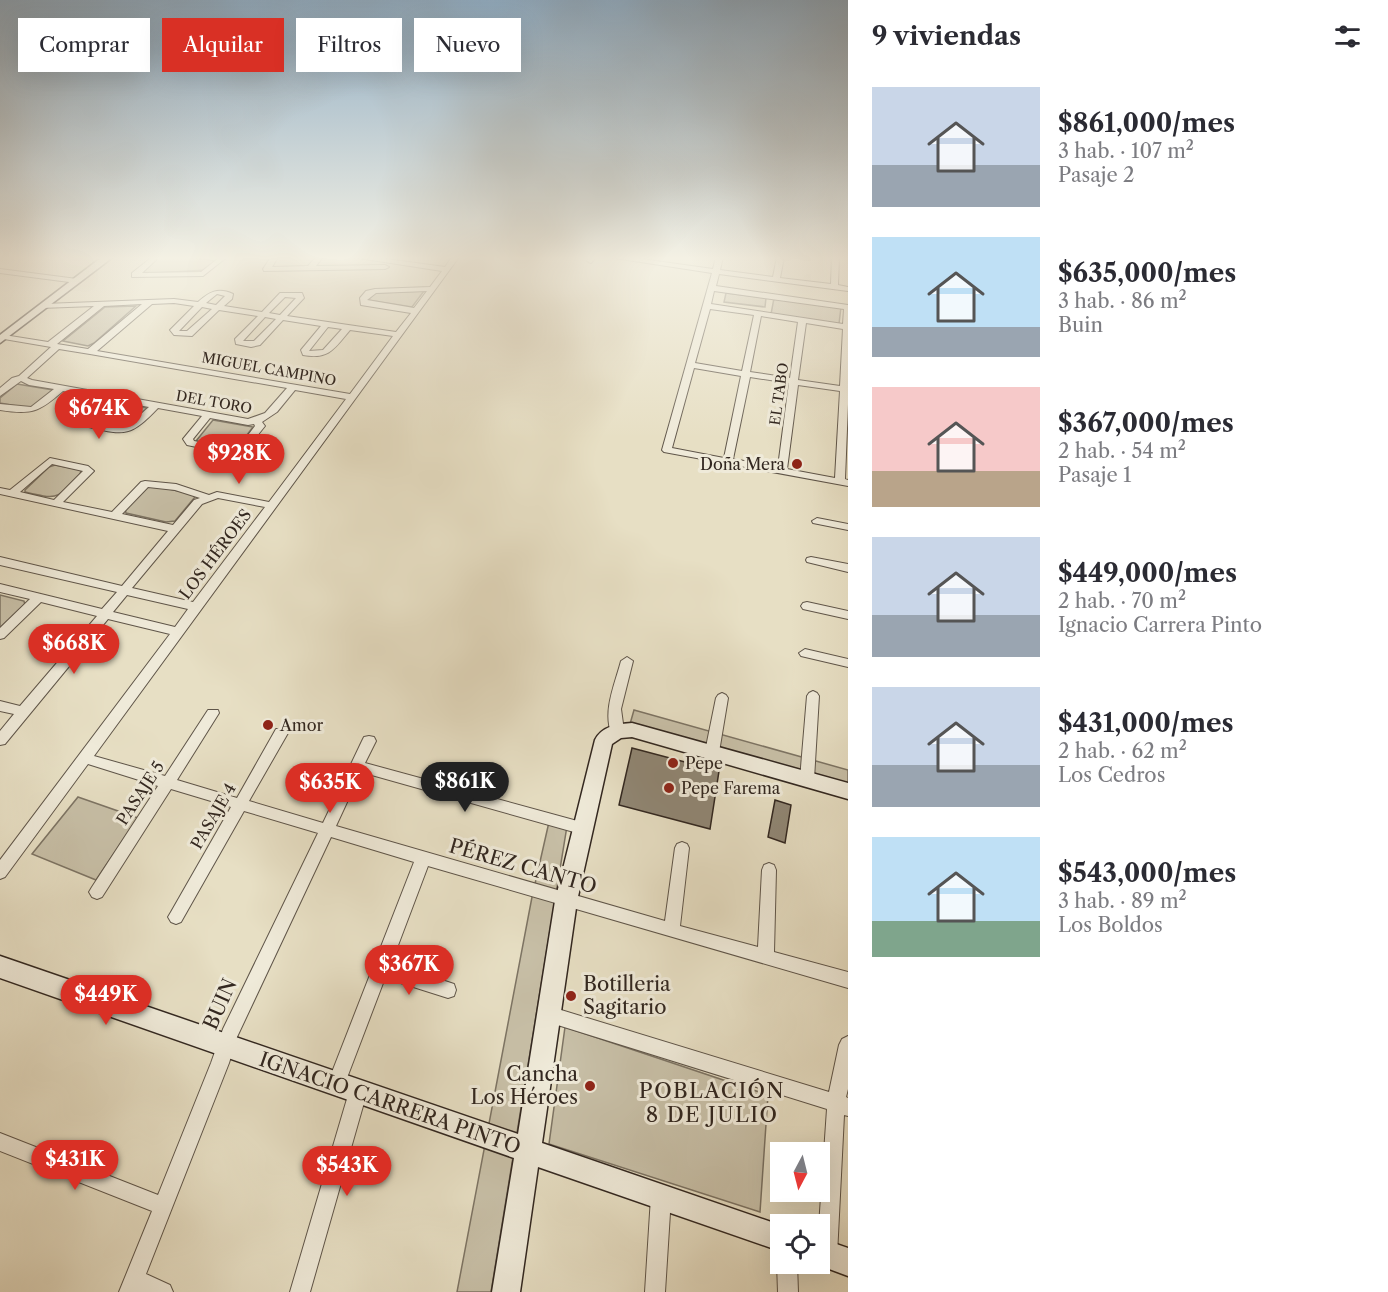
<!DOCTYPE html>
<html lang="es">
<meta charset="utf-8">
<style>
:root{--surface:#fff;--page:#f7f7f7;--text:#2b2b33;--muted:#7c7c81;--accent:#d93025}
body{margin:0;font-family:"Libre Caslon Text",serif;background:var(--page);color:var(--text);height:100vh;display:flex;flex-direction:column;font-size:22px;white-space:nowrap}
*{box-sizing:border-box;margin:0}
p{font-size:20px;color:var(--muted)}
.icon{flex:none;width:33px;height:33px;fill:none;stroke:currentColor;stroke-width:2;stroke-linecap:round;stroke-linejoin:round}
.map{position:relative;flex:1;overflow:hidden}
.sheet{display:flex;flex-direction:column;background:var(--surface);width:540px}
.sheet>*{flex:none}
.banner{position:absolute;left:18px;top:18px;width:570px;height:54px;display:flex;gap:12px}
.needle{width:39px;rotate:187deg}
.fabs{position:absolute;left:770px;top:1142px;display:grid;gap:12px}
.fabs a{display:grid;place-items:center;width:60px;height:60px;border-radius:0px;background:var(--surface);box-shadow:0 6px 24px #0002;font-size:30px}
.price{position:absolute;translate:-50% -51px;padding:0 14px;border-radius:21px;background:var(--accent);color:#fff;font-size:20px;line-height:39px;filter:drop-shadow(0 2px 3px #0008)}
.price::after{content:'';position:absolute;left:50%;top:36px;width:18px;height:14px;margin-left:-9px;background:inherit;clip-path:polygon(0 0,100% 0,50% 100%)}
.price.current{background:#222;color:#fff}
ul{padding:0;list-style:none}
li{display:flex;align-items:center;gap:18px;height:150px;padding:0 24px}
li span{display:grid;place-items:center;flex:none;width:168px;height:120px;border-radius:0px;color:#555}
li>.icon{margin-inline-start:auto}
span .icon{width:72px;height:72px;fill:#fffc;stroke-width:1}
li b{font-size:26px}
h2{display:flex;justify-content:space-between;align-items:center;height:72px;padding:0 24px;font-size:26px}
.pill{padding:0 21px;border-radius:0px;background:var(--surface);box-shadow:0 6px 24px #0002;font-size:21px;line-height:54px}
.pill.current{background:var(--accent);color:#fff}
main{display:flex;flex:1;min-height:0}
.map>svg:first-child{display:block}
</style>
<main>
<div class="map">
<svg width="848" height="1292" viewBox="0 0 848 1292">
<rect width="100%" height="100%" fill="#e7dfc4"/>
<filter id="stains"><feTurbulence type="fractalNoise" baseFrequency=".00333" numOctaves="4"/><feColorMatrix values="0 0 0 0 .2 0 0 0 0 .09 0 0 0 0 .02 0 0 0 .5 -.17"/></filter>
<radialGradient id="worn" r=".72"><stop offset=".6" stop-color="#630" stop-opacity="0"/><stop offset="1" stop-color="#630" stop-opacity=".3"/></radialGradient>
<!-- green -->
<path fill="#c8c0a8" stroke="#7d7464" stroke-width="1.5" d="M158,257H187L216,261L206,270L138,274Z
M424,291L412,307L368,300L375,293Z
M726,293L766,298L765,307L724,302Z
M774,298L841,307L839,324L771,314Z
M136,306L94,343L88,346L63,341L105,307Z
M17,384L53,390L32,409L0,403V398Z
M115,402L147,408L127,428L94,421Z
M213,420L253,427L237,448L196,441Z
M55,465L81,470L80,475C56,499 59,500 25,492V490L49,467Z
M151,485L192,494L195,497L175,521L166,522L126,513L125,509L145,487Z
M0,595L24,601L25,605L0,630Z
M634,710L848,770V785L630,724Z
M78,797L138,818L96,880L32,854Z
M549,822L567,826L491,1292H457L532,897Z
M565,1027L768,1095L760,1212L549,1144Z"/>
<!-- building -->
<path fill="#908775" stroke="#322720" stroke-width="1.5" d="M632,748L719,771L710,829L619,805Z
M775,800L791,805L785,843L768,837Z"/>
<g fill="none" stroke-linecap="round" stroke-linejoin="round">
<!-- street casing -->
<g stroke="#5f5549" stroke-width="2">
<path id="street" d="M152,257H159L142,273L201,272L220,257H227L203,276L132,277V273Z
M271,257H278L272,267L308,266L316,257H323L316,266L385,265L389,267L385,269L264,271L263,269Z
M352,257H372L445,267L452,257H459L94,756L165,776L208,710H218L219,713L177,780L237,798L276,729H286L288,733L249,801L323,823L362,741L364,737L369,736L374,737L376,741L365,763L581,822L586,824L588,828L586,832L581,834L361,772L336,826L665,921L675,848L677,844L682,842L687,844L689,848L680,926L758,947L762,870L764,865L769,863L774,865L776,870L774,952L848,972V988L428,866L391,964L448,982L454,984L456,990L454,996L448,998L385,978L342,1091L336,1094L330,1091L327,1085L414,862L331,837L237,1037L229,1063L146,1274L170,1285L173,1292H119L152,1211L0,1151V1133L158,1195L211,1063L223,1029L318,833L244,811L181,922L176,924L171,922L168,917L171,912L231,807L171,789L102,897L97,899L92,897L89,892L92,887L158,786L88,764L5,877L0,879V860L170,634L108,619L5,744L0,745V731L14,714L0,711V701L20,706L97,616L41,602L4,638L0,639V628L30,599L0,592V584L102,609L117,592L0,565V557L122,586L168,531L0,494V488L10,490L50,458L88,466L94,471L63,502L112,512L141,482L145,481L176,484L209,495L217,492L269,502L346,399L295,390L277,412L262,422L265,426L245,451L235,455L187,445L183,439L202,416L158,408C131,436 126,436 89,427L85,420L108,399L63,391C39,412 32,415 0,410V404L31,407L54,389L29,385L21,381L0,396V388L12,378L19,376L51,347L4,339L0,337L4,335L48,342L94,306L41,308L40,306L44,304L174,299L198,302C209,292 218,287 233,294L232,299L224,306L262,312L280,293H302L304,298L287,316L396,332L411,313L361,305L360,298L366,291L375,289L430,287L442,271ZM427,291L414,308L367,300L376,293ZM217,294L225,296L216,305L206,303ZM285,297L296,298L280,315L269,313ZM174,303L194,306L170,330L174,335L192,336L219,310L258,316L235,339L236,344L251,347L260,345L283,320L321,326L301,350L303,355C329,360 335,348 350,330L393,336L350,394L97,351L152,304ZM142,304L88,349L57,344L104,306ZM202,307L212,309L187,331H179ZM265,317L276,319L254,341H243ZM328,327L342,329L323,350L309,351ZM59,349L90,354L287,388L265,413L248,419L32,380L27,378ZM116,401L149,407L126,427L96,423L95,421ZM210,418L248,425L254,424L255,426L239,447L234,449L194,441L193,439ZM52,464L83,471L54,500L20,492ZM148,487L175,490L200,498L194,500L173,525L122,514ZM218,498L265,507L193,602L132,588L202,504ZM127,595L188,609L175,627L113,612Z
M589,257H596L591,263L587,261Z
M608,257H627L713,269L716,257H723L720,270L773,277L777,257H784L780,278L831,284L832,257H839L838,285L848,287V291L719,274L716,286L848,305V404L845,479L848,480V486L664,452L662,450L712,273ZM714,291L844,309L843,324L711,304ZM710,309L754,315L742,371L695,363ZM761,316L798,322L790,378L750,372ZM806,323L843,329L840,386L798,380ZM694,368L741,376L724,458L672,448ZM750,377L789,383L778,467L733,459ZM798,385L840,391L835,478L787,469Z
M0,269L77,279L81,281L77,283L0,273Z
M817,518L848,524V530L813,523L812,521Z
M811,557L848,564V572L807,562L806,560L807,558Z
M807,602L848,611V619L803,609L801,606L803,603Z
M805,649L848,659V667L801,656L799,653Z
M627,657L633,661L621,709L624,731L622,735H612C602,712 615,684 621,661Z
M813,691L817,693L819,696L814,779L812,783L807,785L802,783L800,779L807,696L809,693Z
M722,693L726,695L728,698L719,752L717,756L712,757L707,756L705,752L716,698L718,695Z
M548,1006L829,1092L839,1045L842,1039L848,1036V1089L846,1097L848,1098V1116L844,1115L837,1255L834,1262L827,1265L819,1260V1226L827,1109L548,1022L542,1020L540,1014L542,1008Z
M358,1083L364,1086L367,1092L310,1292H290L349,1092L352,1086Z
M661,1187L668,1190L671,1197L665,1292H645L651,1197L654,1190Z
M780,1256V1263H797L798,1292H778L777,1263Z"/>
</g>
<!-- secondary casing -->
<g stroke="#322720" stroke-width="3">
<path id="secondary" d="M102,257H113L0,343V335Z
M632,723L848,783V799L632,737L621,738L612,744L577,901L542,1143L780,1225V1251L538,1167L520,1292H492L514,1158L0,978V956L518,1134L555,901L595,740C602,726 618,724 632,723Z
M819,1238L848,1248V1276L813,1263H819Z"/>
</g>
<!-- street -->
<use href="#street" fill="#efead9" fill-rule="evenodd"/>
<!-- secondary -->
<use href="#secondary" fill="#efead9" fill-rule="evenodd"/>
</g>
<!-- sky -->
<linearGradient id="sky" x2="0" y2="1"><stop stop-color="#8facc3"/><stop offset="0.59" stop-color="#f4f1e4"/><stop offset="1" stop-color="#f4f1e4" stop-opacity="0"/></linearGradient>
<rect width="848" height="438" fill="url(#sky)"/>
<!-- markers -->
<g fill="#8f2418" stroke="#efead9" stroke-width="2">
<circle cx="797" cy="464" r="6"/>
<circle cx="268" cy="725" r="6"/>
<circle cx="673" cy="763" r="6"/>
<circle cx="669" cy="788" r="6"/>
<circle cx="571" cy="996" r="6"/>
<circle cx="590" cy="1086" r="6"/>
</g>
<g text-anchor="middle" stroke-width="6" stroke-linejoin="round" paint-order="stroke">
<!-- far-street labels -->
<g font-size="14" fill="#322720" stroke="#efead9">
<text transform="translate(269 369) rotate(10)" y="5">MIGUEL CAMPINO</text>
<text transform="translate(779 394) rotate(-82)" y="5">EL TABO</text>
<text transform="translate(214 402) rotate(10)" y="5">DEL TORO</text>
</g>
<!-- poi labels -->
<g font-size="16" fill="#322720" stroke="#efead9" text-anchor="start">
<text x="785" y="470" text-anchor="end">Doña Mera</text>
<text x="280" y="731">Amor</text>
<text x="685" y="769">Pepe</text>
<text x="681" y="794">Pepe Farema</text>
</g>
<!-- street labels -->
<g font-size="16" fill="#322720" stroke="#efead9">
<text transform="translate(215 554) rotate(-53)" y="6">LOS HÉROES</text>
<text transform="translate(140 793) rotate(-57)" y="6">PASAJE 5</text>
<text transform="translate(213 816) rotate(-60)" y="6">PASAJE 4</text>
</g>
<!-- near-street labels -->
<g font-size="20" fill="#322720" stroke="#efead9">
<text transform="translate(523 866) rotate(16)" y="7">PÉREZ CANTO</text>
<text transform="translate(220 1004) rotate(-66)" y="7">BUIN</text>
<text transform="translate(390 1103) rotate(19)" y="7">IGNACIO CARRERA PINTO</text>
</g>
<!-- near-poi labels -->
<g font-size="20" fill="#322720" stroke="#efead9" text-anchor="start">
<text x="583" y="991">Botilleria<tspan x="583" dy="23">Sagitario</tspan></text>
<text x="578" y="1081" text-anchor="end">Cancha<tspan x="578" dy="23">Los Héroes</tspan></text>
</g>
<!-- near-neighbourhood labels -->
<g font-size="21" letter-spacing="1.5" fill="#322720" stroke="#efead9">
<text x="712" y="1098">POBLACIÓN<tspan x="712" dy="24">8 DE JULIO</tspan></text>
</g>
</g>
<rect width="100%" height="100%" filter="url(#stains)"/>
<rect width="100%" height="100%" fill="url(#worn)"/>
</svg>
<div class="fabs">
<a><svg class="needle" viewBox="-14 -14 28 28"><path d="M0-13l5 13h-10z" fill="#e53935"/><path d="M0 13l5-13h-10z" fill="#7c7c81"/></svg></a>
<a><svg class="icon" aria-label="locate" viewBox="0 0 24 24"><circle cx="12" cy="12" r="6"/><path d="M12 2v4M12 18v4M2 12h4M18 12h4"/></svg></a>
</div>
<b class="price" style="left:99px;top:440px">$674K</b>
<b class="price" style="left:239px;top:485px">$928K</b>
<b class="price" style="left:74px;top:675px">$668K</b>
<b class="price current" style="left:465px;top:813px">$861K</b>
<b class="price" style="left:330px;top:814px">$635K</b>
<b class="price" style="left:409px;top:996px">$367K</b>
<b class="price" style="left:106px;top:1026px">$449K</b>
<b class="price" style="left:75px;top:1191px">$431K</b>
<b class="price" style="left:347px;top:1197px">$543K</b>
<div class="banner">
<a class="pill">Comprar</a>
<a class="pill current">Alquilar</a>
<a class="pill">Filtros</a>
<a class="pill">Nuevo</a>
</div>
</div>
<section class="sheet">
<h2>9 viviendas<svg class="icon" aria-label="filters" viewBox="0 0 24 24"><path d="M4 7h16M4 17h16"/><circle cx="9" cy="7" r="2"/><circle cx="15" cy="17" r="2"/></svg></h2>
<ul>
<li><span style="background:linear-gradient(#c9d6e8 65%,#9aa5b1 0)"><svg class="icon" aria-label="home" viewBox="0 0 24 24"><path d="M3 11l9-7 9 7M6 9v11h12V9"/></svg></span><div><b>$861,000/mes</b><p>3 hab. · 107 m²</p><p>Pasaje 2</p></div></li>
<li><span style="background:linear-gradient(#bfe0f5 75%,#9aa5b1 0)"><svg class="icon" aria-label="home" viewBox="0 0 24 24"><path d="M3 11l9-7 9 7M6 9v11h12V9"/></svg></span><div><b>$635,000/mes</b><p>3 hab. · 86 m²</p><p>Buin</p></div></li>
<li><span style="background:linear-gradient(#f6c9c9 70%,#b9a48a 0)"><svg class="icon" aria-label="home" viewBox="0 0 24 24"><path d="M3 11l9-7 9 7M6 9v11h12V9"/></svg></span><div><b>$367,000/mes</b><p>2 hab. · 54 m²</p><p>Pasaje 1</p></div></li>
<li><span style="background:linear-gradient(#c9d6e8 65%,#9aa5b1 0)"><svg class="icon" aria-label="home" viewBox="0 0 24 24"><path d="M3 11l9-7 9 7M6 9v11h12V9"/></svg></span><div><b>$449,000/mes</b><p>2 hab. · 70 m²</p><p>Ignacio Carrera Pinto</p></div></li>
<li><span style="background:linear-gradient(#c9d6e8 65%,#9aa5b1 0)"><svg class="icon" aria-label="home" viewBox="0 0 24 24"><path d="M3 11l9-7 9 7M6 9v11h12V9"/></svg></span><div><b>$431,000/mes</b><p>2 hab. · 62 m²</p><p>Los Cedros</p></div></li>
<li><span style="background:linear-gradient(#bfe0f5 70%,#7fa58c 0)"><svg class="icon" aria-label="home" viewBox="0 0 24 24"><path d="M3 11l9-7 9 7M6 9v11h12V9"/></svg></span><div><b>$543,000/mes</b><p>3 hab. · 89 m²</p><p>Los Boldos</p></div></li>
</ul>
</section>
</main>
